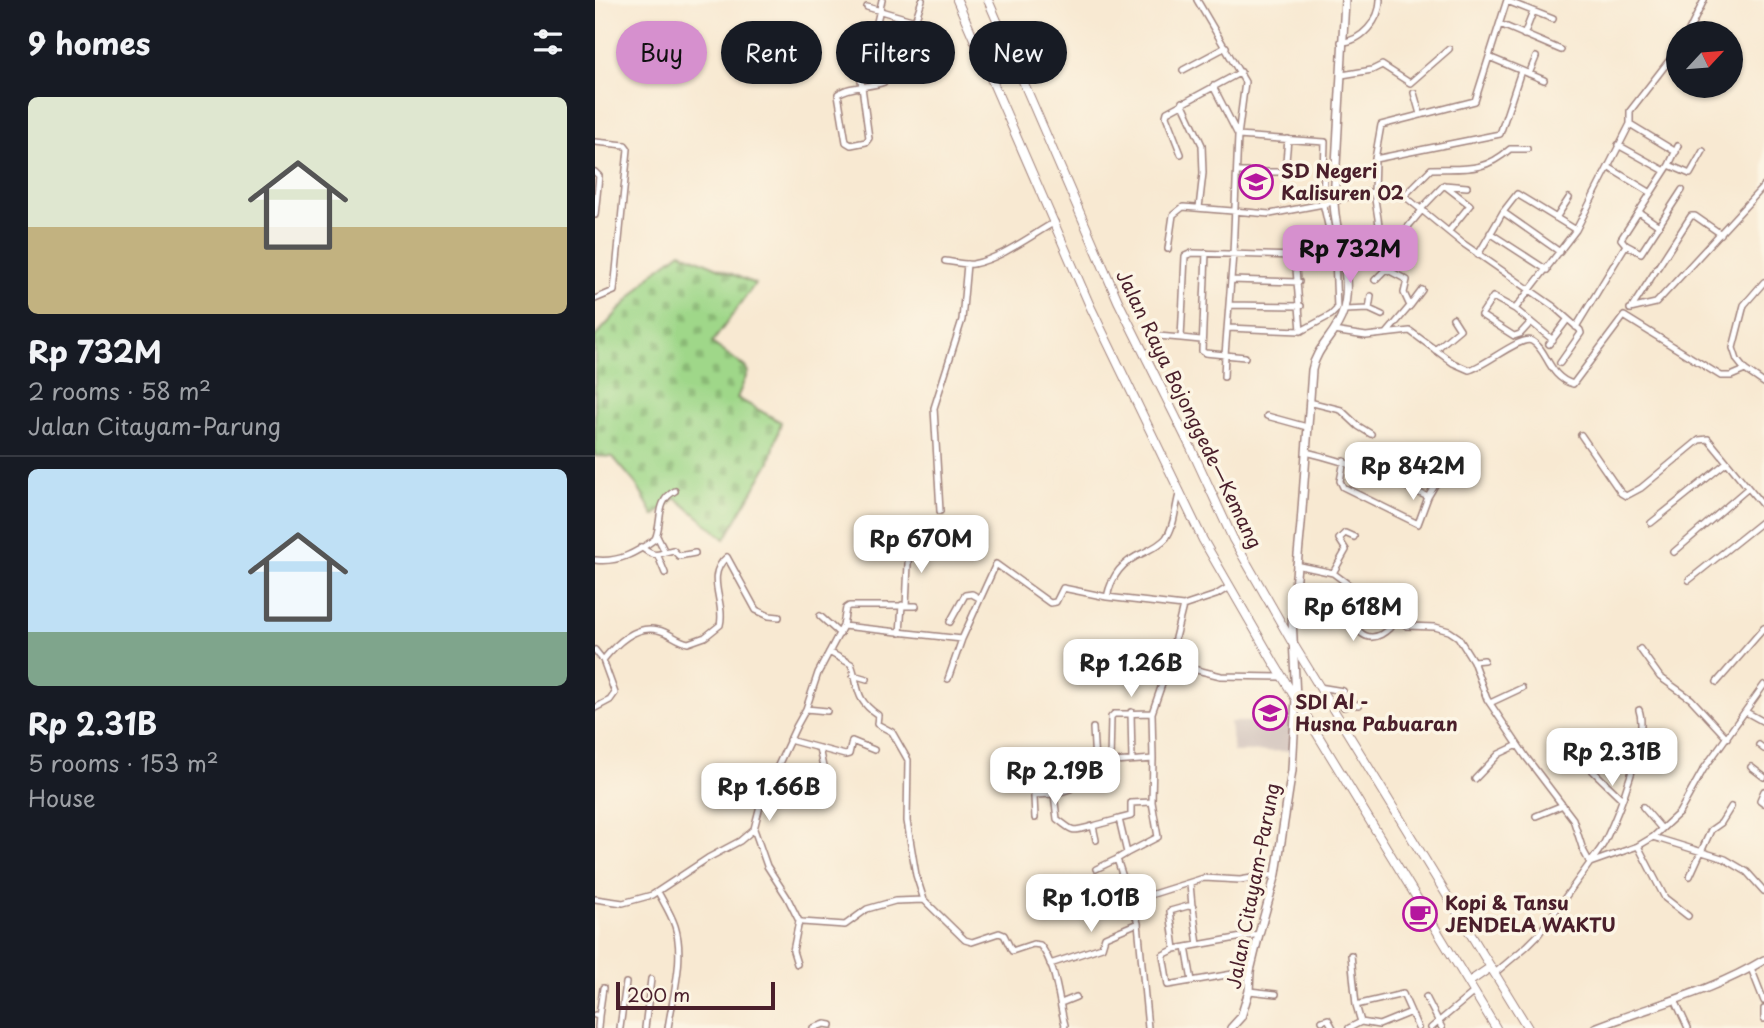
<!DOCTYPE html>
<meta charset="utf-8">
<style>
:root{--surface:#171b24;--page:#20242c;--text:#f1f3f6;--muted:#9ea1a6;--line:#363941;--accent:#d690ce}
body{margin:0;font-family:"Playpen Sans",sans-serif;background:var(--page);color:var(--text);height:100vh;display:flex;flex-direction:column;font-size:26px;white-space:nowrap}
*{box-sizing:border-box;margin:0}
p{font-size:23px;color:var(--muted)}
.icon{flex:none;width:38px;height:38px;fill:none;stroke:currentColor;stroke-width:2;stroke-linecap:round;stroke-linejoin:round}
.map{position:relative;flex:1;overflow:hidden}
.panel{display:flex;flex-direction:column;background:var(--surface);width:595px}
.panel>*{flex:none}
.guide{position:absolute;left:21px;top:21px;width:665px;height:63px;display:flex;gap:14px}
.needle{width:46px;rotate:64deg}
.fabs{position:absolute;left:1071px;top:21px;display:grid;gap:14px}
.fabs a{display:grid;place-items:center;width:77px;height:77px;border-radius:50%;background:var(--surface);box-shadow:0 2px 5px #0004;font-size:35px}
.scale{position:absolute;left:21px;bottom:18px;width:159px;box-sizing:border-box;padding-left:7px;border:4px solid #4a1f2b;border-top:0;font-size:19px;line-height:24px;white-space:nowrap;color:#4a1f2b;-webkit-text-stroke:5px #fcf5e5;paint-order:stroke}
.price{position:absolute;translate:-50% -60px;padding:0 16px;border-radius:14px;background:#fff;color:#222;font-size:23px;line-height:46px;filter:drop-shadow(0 2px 4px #0008)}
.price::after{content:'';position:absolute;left:50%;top:42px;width:21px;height:16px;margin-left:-10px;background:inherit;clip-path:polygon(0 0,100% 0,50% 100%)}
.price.on{background:var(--accent);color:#111}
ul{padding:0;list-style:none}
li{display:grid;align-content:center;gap:14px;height:371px;padding:0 28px}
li+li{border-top:2px solid var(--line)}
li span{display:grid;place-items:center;height:217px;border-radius:10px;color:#555}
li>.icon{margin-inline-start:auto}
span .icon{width:126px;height:126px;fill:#fffc;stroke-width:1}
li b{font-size:30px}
h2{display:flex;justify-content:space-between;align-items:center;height:84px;padding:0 28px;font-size:30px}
.chip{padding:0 24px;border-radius:32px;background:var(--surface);box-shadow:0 2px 5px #0004;font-size:24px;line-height:63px}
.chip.on{background:var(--accent);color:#111}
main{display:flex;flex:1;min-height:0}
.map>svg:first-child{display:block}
</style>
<main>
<section class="panel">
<h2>9 homes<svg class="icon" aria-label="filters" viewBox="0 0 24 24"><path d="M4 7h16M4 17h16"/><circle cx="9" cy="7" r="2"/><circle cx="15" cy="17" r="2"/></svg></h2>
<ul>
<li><span style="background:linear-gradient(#dfe7d0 60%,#c2b280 0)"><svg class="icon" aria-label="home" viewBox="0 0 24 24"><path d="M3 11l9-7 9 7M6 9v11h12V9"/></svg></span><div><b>Rp 732M</b><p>2 rooms · 58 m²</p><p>Jalan Citayam-Parung</p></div></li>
<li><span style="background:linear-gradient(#bfe0f5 75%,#7fa58c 0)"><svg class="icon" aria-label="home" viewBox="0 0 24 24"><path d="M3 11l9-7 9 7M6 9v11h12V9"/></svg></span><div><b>Rp 2.31B</b><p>5 rooms · 153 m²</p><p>House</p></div></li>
</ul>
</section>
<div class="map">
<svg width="1169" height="1028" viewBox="0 0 1169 1028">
<defs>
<pattern id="cemetery-stones" width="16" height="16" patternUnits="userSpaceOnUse" patternTransform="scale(1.75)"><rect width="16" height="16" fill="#9fd789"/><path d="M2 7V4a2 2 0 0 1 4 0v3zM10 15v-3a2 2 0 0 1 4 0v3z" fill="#8ab876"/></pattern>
</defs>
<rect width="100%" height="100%" fill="#fcf5e5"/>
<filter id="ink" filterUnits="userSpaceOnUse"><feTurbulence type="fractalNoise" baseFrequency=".0143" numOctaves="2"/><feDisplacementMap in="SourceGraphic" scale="14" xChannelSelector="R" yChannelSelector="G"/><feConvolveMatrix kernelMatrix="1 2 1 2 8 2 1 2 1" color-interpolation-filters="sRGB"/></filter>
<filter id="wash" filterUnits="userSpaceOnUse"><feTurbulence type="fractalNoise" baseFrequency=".00686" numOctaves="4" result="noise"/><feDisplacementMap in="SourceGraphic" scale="28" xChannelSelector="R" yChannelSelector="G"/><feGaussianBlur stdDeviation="1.57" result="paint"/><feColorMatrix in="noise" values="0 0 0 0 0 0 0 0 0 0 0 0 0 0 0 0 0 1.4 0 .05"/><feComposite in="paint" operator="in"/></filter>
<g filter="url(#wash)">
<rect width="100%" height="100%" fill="#f8e9d2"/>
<!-- industrial -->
<path fill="#cfc0ba" d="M696,721L697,751L638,752L635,722Z"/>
<!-- cemetery -->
<path fill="url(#cemetery-stones)" stroke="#747b5a" stroke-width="2" d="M86,252L160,284L117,343L150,367L153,372L142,398L186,422L175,461L130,539L81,498L59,516L41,484L18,457L0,456V337L58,273Z"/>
</g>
<g filter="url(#ink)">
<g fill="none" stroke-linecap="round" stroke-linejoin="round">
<!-- minor casing -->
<g stroke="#a1847e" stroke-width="8">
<path id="minor" d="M602,0L650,82L643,136
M912,1L958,19
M272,7L320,21L327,0
M905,24L966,50
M259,29L274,138L271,142L256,145L251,142L243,94C255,85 275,88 289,82L282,22L287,0
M1093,33L1109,0
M283,35L321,48
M929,35L938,12
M746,42C766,42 785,20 785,0
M894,57L949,80
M588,70L631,47
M934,74L941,57
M747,75L777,70L787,65L815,83L854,49
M618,86L642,133
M819,93L825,114
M587,102L607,145L608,173L604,208
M1035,124L1081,152
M0,142L30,145L33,149L19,291L0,299
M1023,145L1070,171
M586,154L571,116L572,112L646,72
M780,159L905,134L926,71
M1074,165L1095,174L1108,151
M1013,167L1056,193
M0,172L4,176L0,215
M642,172H690L693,139
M808,197L836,169C869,168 888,173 915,149H932
M827,208L849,185
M908,212L965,252
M1044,212L1064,226
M961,218L974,198
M854,231L875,205L849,185L872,187
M895,233L952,270
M1031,245L1046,253L1087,190
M573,249L578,215L588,207L675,214L739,202L748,198L772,192L812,198L866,242L958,306L985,330L986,333L965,363
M611,253L607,351L610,353L630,355L638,254L643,136L730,142L728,203L740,256L742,309L736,315L706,331
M790,254L828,209
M883,255L908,212L922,194L981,230
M350,261C359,262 369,265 378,264C407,258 435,236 460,222
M791,269L812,280L809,293L815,306L792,333
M636,280L704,282
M780,280L791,269L779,193L780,159L786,125L880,101L912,0
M1169,282L1149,305L1138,348L1142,360L1150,370L1169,383
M634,305L706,306
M815,306L827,290
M774,309L787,315
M920,309L898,297L886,315L919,336L925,334L936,322
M1035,309L1061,303L1169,186
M1036,309L1096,216H1100L1126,234
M749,310L774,309L776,296
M981,327L1031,245L1026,239L1074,165L1083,146
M738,331L771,336L815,331L858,363L874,370C889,367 926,335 937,341C953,350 953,377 978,384L1029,316L1126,376H1136L1150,370
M563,336L586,338
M606,340L586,338L590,256L597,253L700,256L706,331L633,328
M958,340L920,309L981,230L1035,124V111L1083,49
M954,344L972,320
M840,350L865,329L858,318
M629,377L630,355L650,357
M714,402L746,410L763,426L776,434
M672,416L712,427
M986,435L1026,493L1031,496L1046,488L1104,440L1113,439L1169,507
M711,452C757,463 791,477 833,497
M749,461L745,481L748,487L823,524L833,497L846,475L845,472L805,451L801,453L786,475
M345,511L339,408L367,320L372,264
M1056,523L1132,462
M46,547C55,554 60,557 70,552L62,536
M70,552L78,550L84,556L100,553
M1079,552L1152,489
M63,556L70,573
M0,560C23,563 41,553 60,539C68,522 60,501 80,491
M701,565L738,573L769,596L777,609L784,612L795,613L812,626L840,627L854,631L863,637L878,661L892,699L931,757L978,819L988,850L995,863C1000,856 1006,849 1010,841C1023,814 1054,737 1044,710
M738,573L751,550L744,539L750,533L759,537
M1094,580L1169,520
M512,597C517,575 527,562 548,553C556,549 565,545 571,538C580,526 580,506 585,491
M311,606L314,543
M225,616L245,634
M355,622L370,595L377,594L384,598
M697,624L740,611C745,613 752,615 756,618C760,622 761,628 765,632C779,645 795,630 802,618
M248,626L367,639
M305,633L307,605
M1045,649L1065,677L1096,699L1132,738
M0,650L8,660
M878,661L889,660
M574,663L626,676L688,677
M258,675L272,679
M353,679L367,639L401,564L455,603L461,602L468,588L512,597L588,606L621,595L634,587
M1122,682L1169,628
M724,687L748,691L749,707
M895,703L927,688
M749,704L764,705
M0,708L15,700L20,693L8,660C20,645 41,624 63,630C74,632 82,641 93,643L110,637L125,625C131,602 109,576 132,557L161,610L174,616L184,617
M211,709L232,711
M536,712L537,760
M1151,712L1169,722
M557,713L572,670L588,606
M498,728L500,763
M194,740L250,755L254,754L257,741L279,750
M1164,745L1169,749
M224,748L232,786
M515,762L516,717L519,714L557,713L558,759
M1156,767L1169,777
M998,771L1027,799
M880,779L904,754L923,745
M1169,791L1165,800L1169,803
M459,794L462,819C480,832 474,832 498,826
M439,795L459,794L475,789
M1048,807L1066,828
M941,816L968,805
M440,818L438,775L471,769L481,765L558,759L557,802L563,837L532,853
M524,819L536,816V803L557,802
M159,829L172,866L192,897L204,921L207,922L250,925L272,909L300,901L329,900L321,875L312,821L313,760L297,732L282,724L283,715C258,698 265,687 256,664L234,652
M1058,837L1084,813L1108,770L1169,685
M501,840L498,826L524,819L532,853L522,859L543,923L553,1028
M1043,846L1070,898L1093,916
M501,869L522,859
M1095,876L1116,830L1126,823L1136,807
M595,884L597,906
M63,892C69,903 76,914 80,926C90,958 78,995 73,1028
M533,896L555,895L609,878L645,880L681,874
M0,899L28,903L57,895L113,858L145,841L159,829L166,802L201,727L211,709L223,673L248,626L251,608L254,606H321
M329,900L370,940L377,942L404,933L409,935L417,951L438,944L445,945C462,966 463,1000 470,1025L469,1028
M591,947L597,981
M580,949L575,911L593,906L598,907L603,945
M756,955L761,1005L766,1022L784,1025L816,1012L823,1028
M202,964L198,951L204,921
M455,964L507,947L510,937L543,923
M1156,968L1169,1001
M655,971L573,985L568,955L580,949L664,934
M900,973L932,946L943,935L995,863L1043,846L1058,837L1130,859L1152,872L1169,891
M654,991L681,994
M831,997L847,1028
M1080,1000L1093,1028
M466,1003L481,997
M761,1005L808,994L816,1012
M1169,1009V1019
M0,1015L4,1016L3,1028
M4,1016L8,988
M727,1021L733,1019L738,1028
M25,1028L31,983
M50,1028L56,979
M218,1028L230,1024L236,1025
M754,1028L766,1022
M836,1028L879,992"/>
</g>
<!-- secondary casing -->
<g stroke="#a1847e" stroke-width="10">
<path id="secondary" d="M636,1028L646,1017L654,991L655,971L664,934L681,874L697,770L701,698L697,618L706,524L717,370C721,347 742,334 748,312C759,277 740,238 739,202L750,0
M1000,1028C1058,1005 1114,993 1169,960"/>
</g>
<!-- trunk casing -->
<g stroke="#a1847e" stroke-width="10">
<path id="trunk" d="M362,0L495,306L608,540L679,663L901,1028
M393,0L523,301L596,448L638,539L697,642L933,1028
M874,982L896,967"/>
</g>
<!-- minor -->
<use href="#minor" stroke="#fff" stroke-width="5"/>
<!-- secondary -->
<use href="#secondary" stroke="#fff" stroke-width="7"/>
<!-- trunk -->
<use href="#trunk" stroke="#fff" stroke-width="8"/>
</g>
</g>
<!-- icons -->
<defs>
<g id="school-ring" transform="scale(1.75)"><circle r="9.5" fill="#fcf5e5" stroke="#b5179e" stroke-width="1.5"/><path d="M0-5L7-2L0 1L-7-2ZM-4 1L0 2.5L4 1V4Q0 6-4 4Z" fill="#b5179e"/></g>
<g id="cafe-ring" transform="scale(1.75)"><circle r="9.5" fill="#fcf5e5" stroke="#b5179e" stroke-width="1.5"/><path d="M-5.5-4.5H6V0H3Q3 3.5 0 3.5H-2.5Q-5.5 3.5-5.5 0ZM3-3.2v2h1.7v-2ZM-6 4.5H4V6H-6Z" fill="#b5179e"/></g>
</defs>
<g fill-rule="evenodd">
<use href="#school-ring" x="661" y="182"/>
<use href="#school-ring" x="675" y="713"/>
<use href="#cafe-ring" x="825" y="914"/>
</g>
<g text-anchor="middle" stroke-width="7" stroke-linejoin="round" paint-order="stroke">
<!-- poi labels -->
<g font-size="19" font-weight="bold" fill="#4a1f2b" stroke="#fcf5e5" text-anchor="start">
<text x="686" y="178">SD Negeri<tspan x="686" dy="22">Kalisuren 02</tspan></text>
<text x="700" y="709">SDI Al -<tspan x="700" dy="22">Husna Pabuaran</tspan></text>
<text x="850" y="910">Kopi &amp; Tansu<tspan x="850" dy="22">JENDELA WAKTU</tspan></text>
</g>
<!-- street labels -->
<g font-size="19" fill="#4a1f2b" stroke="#fcf5e5">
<text transform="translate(594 409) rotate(64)" y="7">Jalan Raya Bojonggede—Kemang</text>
<text transform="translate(658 886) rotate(-79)" y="7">Jalan Citayam-Parung</text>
</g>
</g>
</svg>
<div class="fabs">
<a><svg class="needle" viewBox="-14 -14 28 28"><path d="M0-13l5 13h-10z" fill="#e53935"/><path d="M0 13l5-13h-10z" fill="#9ea1a6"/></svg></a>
</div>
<div class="scale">200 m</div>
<b class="price on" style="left:755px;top:285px">Rp 732M</b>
<b class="price" style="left:818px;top:502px">Rp 842M</b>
<b class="price" style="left:326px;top:575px">Rp 670M</b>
<b class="price" style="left:758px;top:643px">Rp 618M</b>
<b class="price" style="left:536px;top:699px">Rp 1.26B</b>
<b class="price" style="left:1017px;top:788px">Rp 2.31B</b>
<b class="price" style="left:460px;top:807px">Rp 2.19B</b>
<b class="price" style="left:174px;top:823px">Rp 1.66B</b>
<b class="price" style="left:496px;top:934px">Rp 1.01B</b>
<div class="guide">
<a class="chip on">Buy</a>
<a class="chip">Rent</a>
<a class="chip">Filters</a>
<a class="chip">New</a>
</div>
</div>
</main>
